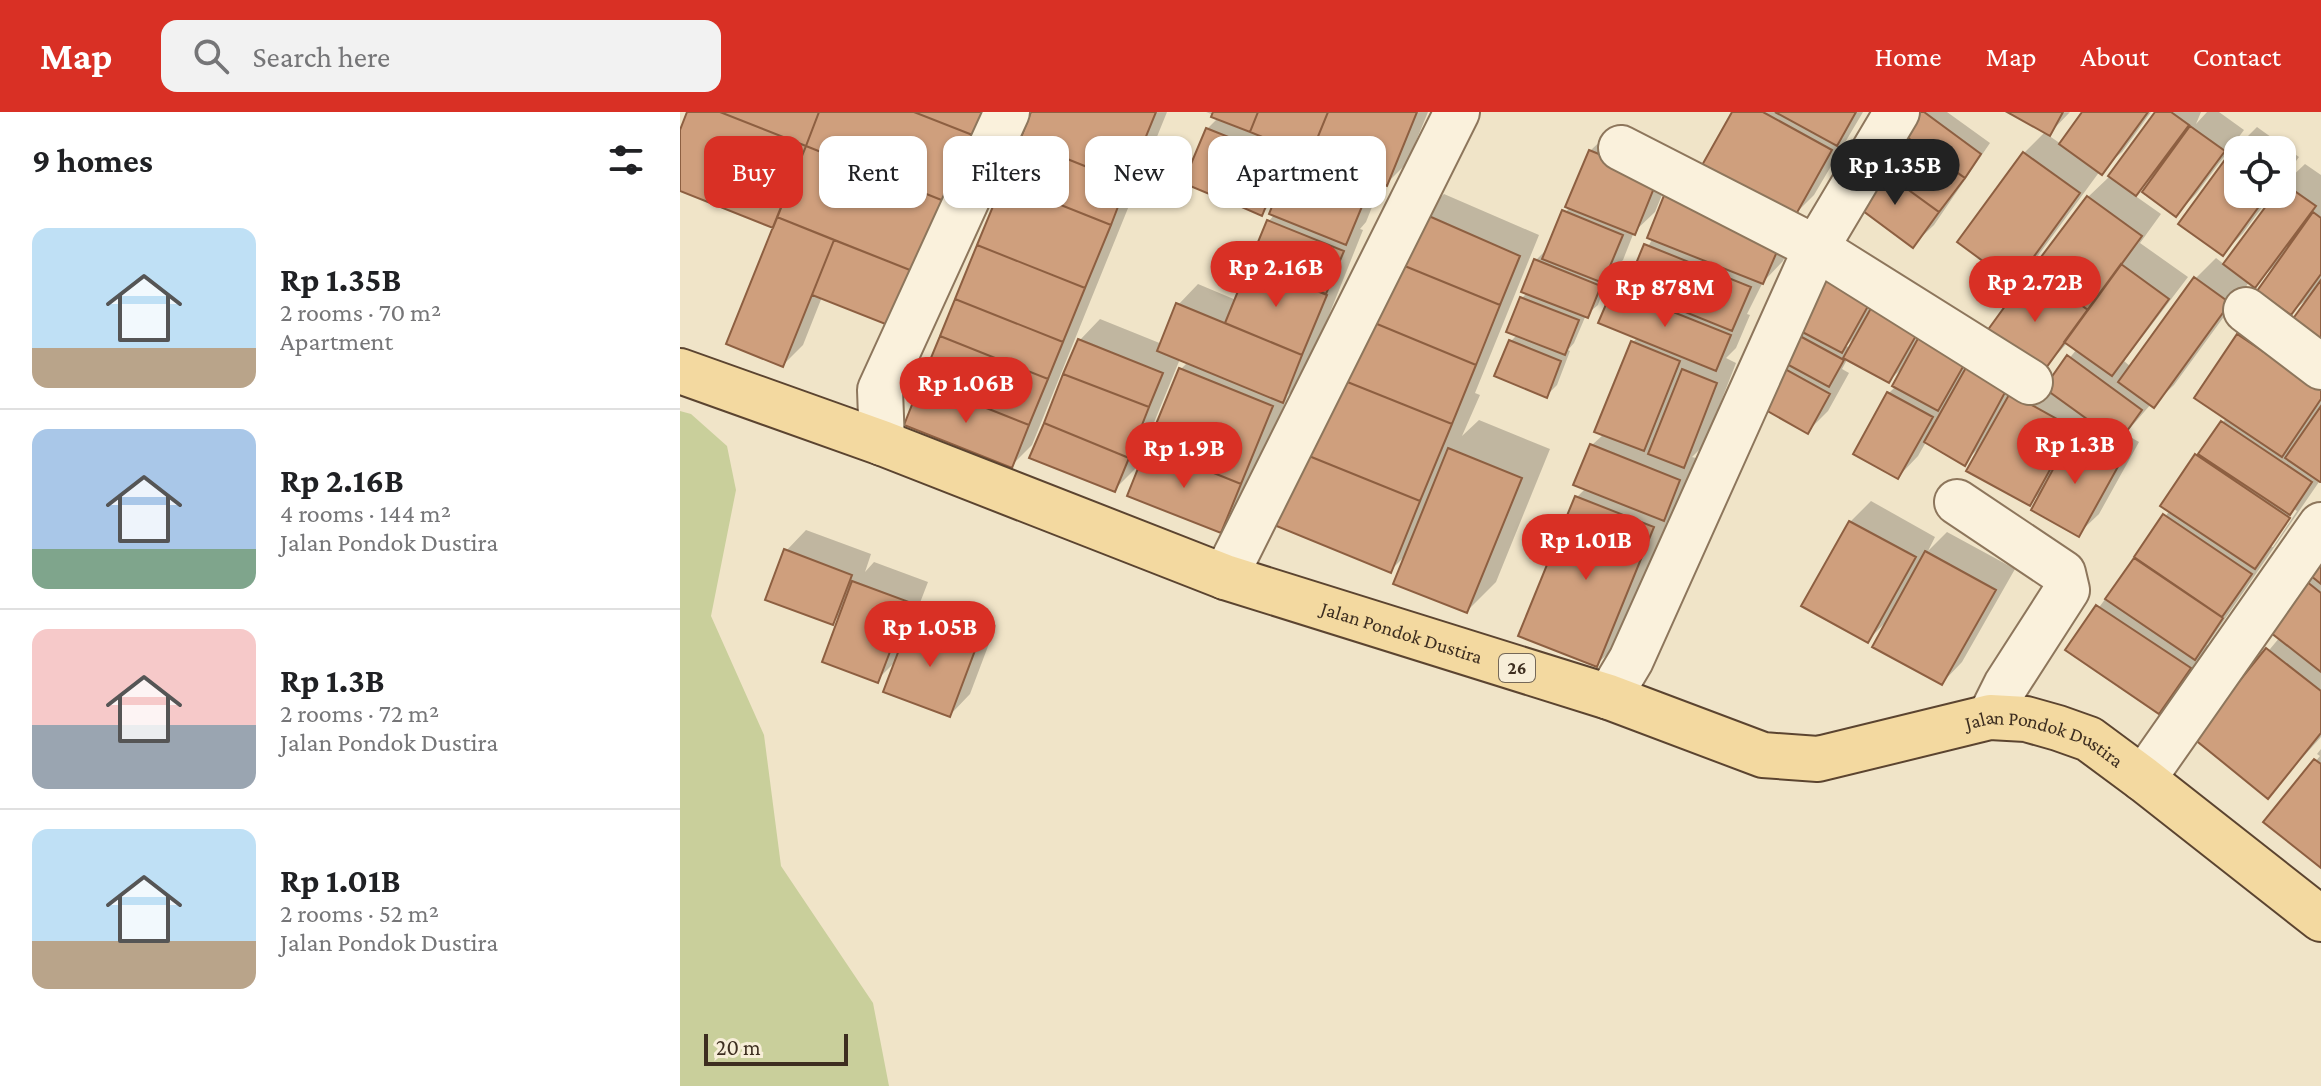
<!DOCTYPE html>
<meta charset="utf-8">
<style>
:root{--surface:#fff;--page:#f2f2f2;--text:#202124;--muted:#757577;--line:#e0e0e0;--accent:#d93025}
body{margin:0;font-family:"Crimson Pro",serif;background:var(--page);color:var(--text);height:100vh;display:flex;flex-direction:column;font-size:30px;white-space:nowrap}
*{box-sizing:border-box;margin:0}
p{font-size:26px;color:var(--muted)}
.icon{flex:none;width:44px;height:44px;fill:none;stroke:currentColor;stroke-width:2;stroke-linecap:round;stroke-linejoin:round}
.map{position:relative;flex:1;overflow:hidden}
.sheet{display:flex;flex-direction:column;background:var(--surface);width:680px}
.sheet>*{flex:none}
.top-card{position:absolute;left:24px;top:24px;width:760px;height:72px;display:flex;gap:16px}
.tools{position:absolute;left:1544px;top:24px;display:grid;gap:16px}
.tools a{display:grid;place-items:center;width:72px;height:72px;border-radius:16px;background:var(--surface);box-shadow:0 2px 6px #0004;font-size:40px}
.scale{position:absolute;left:24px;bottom:20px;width:144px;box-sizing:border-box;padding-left:8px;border:4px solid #3d2e20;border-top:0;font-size:22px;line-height:28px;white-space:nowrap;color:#3d2e20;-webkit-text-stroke:6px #f7eed8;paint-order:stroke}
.price{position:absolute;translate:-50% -68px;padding:0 18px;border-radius:28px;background:var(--accent);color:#fff;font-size:26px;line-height:52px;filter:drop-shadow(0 2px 4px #0008)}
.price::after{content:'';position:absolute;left:50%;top:48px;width:24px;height:18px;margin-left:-12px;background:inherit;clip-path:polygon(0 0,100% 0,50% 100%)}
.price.current{background:#222;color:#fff}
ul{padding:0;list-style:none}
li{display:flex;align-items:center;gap:24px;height:200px;padding:0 32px}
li+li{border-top:2px solid var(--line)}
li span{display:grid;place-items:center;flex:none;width:224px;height:160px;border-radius:16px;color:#555}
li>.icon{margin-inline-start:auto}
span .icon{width:96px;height:96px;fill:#fffc;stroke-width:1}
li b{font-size:34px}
h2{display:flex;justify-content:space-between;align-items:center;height:96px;padding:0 32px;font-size:34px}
.tag{padding:0 28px;border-radius:16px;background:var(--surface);box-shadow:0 2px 6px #0004;font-size:28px;line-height:72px}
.tag.current{background:var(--accent);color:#fff}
header{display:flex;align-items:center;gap:48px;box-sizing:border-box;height:112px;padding:0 40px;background:var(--accent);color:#fff}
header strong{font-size:38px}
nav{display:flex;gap:44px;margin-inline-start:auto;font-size:28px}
.search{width:560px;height:72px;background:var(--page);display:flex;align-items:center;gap:20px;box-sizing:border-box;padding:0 28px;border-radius:16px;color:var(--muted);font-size:30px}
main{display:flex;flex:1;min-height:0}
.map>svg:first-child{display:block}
</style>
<header>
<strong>Map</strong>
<div class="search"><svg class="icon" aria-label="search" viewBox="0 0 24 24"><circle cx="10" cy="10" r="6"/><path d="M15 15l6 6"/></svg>Search here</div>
<nav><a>Home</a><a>Map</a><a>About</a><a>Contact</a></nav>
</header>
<main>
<section class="sheet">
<h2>9 homes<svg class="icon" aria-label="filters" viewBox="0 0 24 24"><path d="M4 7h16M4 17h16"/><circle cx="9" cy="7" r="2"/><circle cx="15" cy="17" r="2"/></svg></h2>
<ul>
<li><span style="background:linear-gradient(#bfe0f5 75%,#b9a48a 0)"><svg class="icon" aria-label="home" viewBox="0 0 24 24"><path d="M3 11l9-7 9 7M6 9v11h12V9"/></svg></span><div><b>Rp 1.35B</b><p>2 rooms · 70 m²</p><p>Apartment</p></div></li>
<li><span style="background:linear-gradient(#a9c7e8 75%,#7fa58c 0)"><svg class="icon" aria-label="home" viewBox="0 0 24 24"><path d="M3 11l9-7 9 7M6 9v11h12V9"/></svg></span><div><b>Rp 2.16B</b><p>4 rooms · 144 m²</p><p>Jalan Pondok Dustira</p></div></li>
<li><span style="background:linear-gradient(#f6c9c9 60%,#9aa5b1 0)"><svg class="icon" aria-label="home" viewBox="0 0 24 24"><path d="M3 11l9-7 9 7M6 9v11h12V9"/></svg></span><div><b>Rp 1.3B</b><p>2 rooms · 72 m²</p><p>Jalan Pondok Dustira</p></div></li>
<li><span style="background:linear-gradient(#bfe0f5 70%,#b9a48a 0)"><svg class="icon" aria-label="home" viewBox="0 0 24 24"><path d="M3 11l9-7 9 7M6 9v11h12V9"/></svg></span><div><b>Rp 1.01B</b><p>2 rooms · 52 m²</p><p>Jalan Pondok Dustira</p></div></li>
</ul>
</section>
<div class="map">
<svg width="1641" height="974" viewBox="0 0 1641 974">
<rect width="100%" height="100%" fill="#f0e4c8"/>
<!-- green -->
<path fill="#c9cf9b" d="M0,299L11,302L47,334L56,378L31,504L84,623L101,754L193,891L209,974H0Z"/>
<!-- shadow -->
<path fill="#0003" fill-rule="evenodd" d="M9,0H321L238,194L142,185L123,233L103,253L95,115L0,77V23Z
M354,0H487L352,333L331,354Z
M526,0H748L727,51L706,72L702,70L686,110L680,117L683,118L623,268L608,283L561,399L540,419L501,257L508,250L500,247L455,357L434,378L400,228L420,207L482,232L498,193L518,172L556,188L589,109L595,102L597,86L582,101L565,77L553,89L527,17L539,5ZM615,35L623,39L607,55Z
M1054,0H1183L1134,83L1113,104L1121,107L1103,149L1083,170L1067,202L1070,203L1056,236L1046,246L1056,251L1024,333L1012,345L1020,347L946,524L917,552L897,385L906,376L912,333L924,322L953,230L958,225L934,177L955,157L973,126L1096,97Z
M1239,0H1267L1310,31L1254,113L1233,133Z
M1331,0H1390L1368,23L1381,32L1404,0H1471L1442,40L1420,59L1354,149L1334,169L1344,41L1366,19Z
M1477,0H1521L1516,12L1527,0H1539L1564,18L1516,82L1496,103L1474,63L1454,83L1481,102L1460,131L1508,165L1444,249L1451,255L1516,166L1536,146L1545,153L1597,82H1602L1604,72L1625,52L1641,63V234L1634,181L1611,201L1595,153L1575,173L1570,169L1494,273L1473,293L1471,292L1445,322L1459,330L1419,402L1398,422L1363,378L1350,391L1301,334L1284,351L1246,330L1238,344L1218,365L1209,281L1216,274L1224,254L1209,269L1168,246L1162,257L1169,261L1148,299L1128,319L1078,291L1143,161L1306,224L1408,85L1429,65ZM1177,223L1171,236L1166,234ZM1388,230L1397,237L1369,271L1357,265ZM1407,305L1411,308L1401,317L1400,316Z
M1577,15L1619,45L1602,68V38H1558V82H1592L1563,121L1543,142L1557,35Z
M931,19L997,46L975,100L954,120L943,148L928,163L918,193L906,203L894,231L888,238L890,239L877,273L867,283L831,229L837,223L842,186L848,180L856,148L866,138L890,93L910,39Z
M764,82L859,123L795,281L800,283L782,324L799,308L870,337L816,470L787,499L727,442L711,458L743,102Z
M1579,203L1641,244V367L1527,533L1530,535L1499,579L1479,599L1388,538L1490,398L1517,344L1547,305L1517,285L1559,223ZM1614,397L1617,399L1593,435H1588Z
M1191,389L1255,425L1248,439L1267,420L1335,457L1282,550L1262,571L1208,508L1188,528L1170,410Z
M126,418L191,442L185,460L194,450L248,470L233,509L252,489L316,513L290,582L270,603L217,548L197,568L162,501L152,511L106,439Z
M1641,443V625L1588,684L1516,626L1600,525Z
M1641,637V753L1586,709L1640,644L1637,642Z"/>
<!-- building -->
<path fill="#cf9f7d" stroke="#8d5f41" stroke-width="2" d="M7,0H40L126,34L93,116L0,79V18Z
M40,0H139L126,34Z
M139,0H234L295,24L269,91L126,34Z
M234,0H305L295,24Z
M351,0H476L447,71L340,28Z
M533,0H578L570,20L531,5Z
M578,0H648L630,44L570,20Z
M648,0H737L707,74L630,44Z
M1052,0H1083L1152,38L1114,106L1021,55Z
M1095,0H1176L1157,34Z
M1237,0H1244L1301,42L1285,66L1221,21Z
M1327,0H1383L1370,24Z
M1402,0H1468L1422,63L1379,32Z
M1475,0H1491L1509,13L1456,84L1428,64Z
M1510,14L1545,39L1496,105L1462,80Z
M526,16L576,36L553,92L503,71Z
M1221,21L1285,66L1259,100L1197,55Z
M340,28L447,71L431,113L323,70Z
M126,34L269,91L240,162L97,105Z
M1555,34L1560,38L1558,82H1588L1543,144L1498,112Z
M580,37L605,47L582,104L557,93Z
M909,38L978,66L955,123L885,95Z
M1343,40L1400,81L1334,172L1277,130Z
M610,49L688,80L666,133L589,102Z
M1197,55L1259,100L1233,136L1171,90Z
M323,70L431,113L405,176L297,133Z
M1603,71L1636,94L1575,176L1543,152L1595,82H1602Z
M985,81L1102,128L1083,172L967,126Z
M1407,84L1462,124L1408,198L1352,157Z
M882,98L943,123L923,171L862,147Z
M1633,100L1641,106V162L1611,203L1577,179Z
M742,101L840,144L820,193L715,150Z
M97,105L154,128L103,255L46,232Z
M587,108L664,139L646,182L569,152Z
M154,128L240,162L218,217L132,183Z
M964,132L1071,175L1052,219L946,176Z
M297,133L405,176L383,230L275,187Z
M854,147L921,174L908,206L841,180Z
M715,150L820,193L796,253L685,207Z
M569,152L647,183L622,243L545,211Z
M1441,152L1489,187L1432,264L1384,230Z
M1352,157L1408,198L1358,267L1302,226Z
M1142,160L1192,187L1162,241L1111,214Z
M1514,165L1550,191L1474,296L1438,270Z
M1641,168V236L1607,215Z
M933,176L1051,223L1036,259L918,211Z
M840,185L899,208L885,243L826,220Z
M275,187L383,230L368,267L260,224Z
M1195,189L1241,215L1209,271L1163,246Z
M496,191L622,243L603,291L477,239Z
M685,207L796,253L772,312L655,265Z
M1107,217L1164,248L1149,275L1092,244Z
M1241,221L1288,246L1258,299L1212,274Z
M1557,222L1641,278V287L1602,345L1514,286Z
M260,224L368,267L349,313L241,270Z
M398,227L483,261L469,295L383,262Z
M829,228L881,249L867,286L814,264Z
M951,229L1000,249L964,339L914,320Z
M1387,243L1462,298L1439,330L1364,276Z
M1288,252L1328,275L1285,354L1244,330Z
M1098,253L1150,282L1128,322L1075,292Z
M499,256L593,294L561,372L467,334Z
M1002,257L1037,271L1004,356L968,342Z
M383,262L469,295L449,346L364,311Z
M655,265L772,312L740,389L624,342Z
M241,270L349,313L332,356L224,313Z
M1207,280L1253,305L1218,367L1173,342Z
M1330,281L1393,316L1350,394L1286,359Z
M1641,294V370H1640L1605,346Z
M1541,309L1632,370L1610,403L1518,342Z
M364,311L449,346L435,380L349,346Z
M1391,324L1440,351L1399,425L1351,398Z
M910,332L1000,368L984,409L893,373Z
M467,334L561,372L541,421L447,384Z
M768,336L842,366L787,501L713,472Z
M624,342L740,389L711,461L594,413Z
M1515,342L1610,406L1575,457L1480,394Z
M895,384L974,415L917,555L838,524Z
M1483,402L1572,462L1542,505L1454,445Z
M1169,409L1236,445L1188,531L1121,494Z
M104,437L172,463L153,513L85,488Z
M1245,439L1316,478L1262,573L1192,535Z
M1641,439V472L1625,459Z
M1454,446L1543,506L1515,548L1425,487Z
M1621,465L1641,481V560L1581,513Z
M172,469L229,490L198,571L142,550Z
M1416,493L1511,556L1479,602L1385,538Z
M230,509L297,533L270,605L203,580Z
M1586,536L1641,579V621L1588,687L1513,626Z
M1634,647L1641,652V756L1583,710Z"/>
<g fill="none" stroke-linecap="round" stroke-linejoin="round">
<!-- minor casing -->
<g stroke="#8d765c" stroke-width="48">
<path id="minor" d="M941,36L1136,136L1350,270
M1566,198L1641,255
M202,331L200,278L327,0
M1277,390L1383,461L1387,478L1326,573L1310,605
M545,465L777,0
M929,585L951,548L1136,136L1217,0
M1463,667L1641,413"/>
</g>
<!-- major casing -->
<g stroke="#5b4430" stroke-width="48">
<g id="major">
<path id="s1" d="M0,259L202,331L545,465L929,585L1083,643L1138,647L1310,605L1346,607L1378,616L1409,627L1463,667L1641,807"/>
</g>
</g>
<!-- minor -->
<use href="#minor" stroke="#faf1dc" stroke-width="44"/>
<!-- major -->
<use href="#major" stroke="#f3d9a0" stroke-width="44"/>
</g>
<g text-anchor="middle" stroke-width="6" stroke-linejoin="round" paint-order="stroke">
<!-- shield labels -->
<rect fill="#f7eed8" stroke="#756857" stroke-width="2" x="819" y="542" width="36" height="28" rx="6"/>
<g font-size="18" font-weight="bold" fill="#3d2e20">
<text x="837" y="562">26</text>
</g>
<!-- street labels -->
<g font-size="20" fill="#3d2e20" stroke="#f7eed8">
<text dy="7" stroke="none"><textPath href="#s1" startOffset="768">Jalan Pondok Dustira</textPath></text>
<text dy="7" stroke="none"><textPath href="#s1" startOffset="1440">Jalan Pondok Dustira</textPath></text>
</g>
</g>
</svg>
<div class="tools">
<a><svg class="icon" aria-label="locate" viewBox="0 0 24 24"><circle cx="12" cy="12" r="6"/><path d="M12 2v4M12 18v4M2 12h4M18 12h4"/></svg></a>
</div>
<div class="scale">20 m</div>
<b class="price current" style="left:1215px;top:95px">Rp 1.35B</b>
<b class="price" style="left:596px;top:197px">Rp 2.16B</b>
<b class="price" style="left:1355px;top:212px">Rp 2.72B</b>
<b class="price" style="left:985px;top:217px">Rp 878M</b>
<b class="price" style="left:286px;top:313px">Rp 1.06B</b>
<b class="price" style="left:1395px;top:374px">Rp 1.3B</b>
<b class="price" style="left:504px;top:378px">Rp 1.9B</b>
<b class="price" style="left:906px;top:470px">Rp 1.01B</b>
<b class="price" style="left:250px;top:557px">Rp 1.05B</b>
<div class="top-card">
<a class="tag current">Buy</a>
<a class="tag">Rent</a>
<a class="tag">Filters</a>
<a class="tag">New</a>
<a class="tag">Apartment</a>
</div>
</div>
</main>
